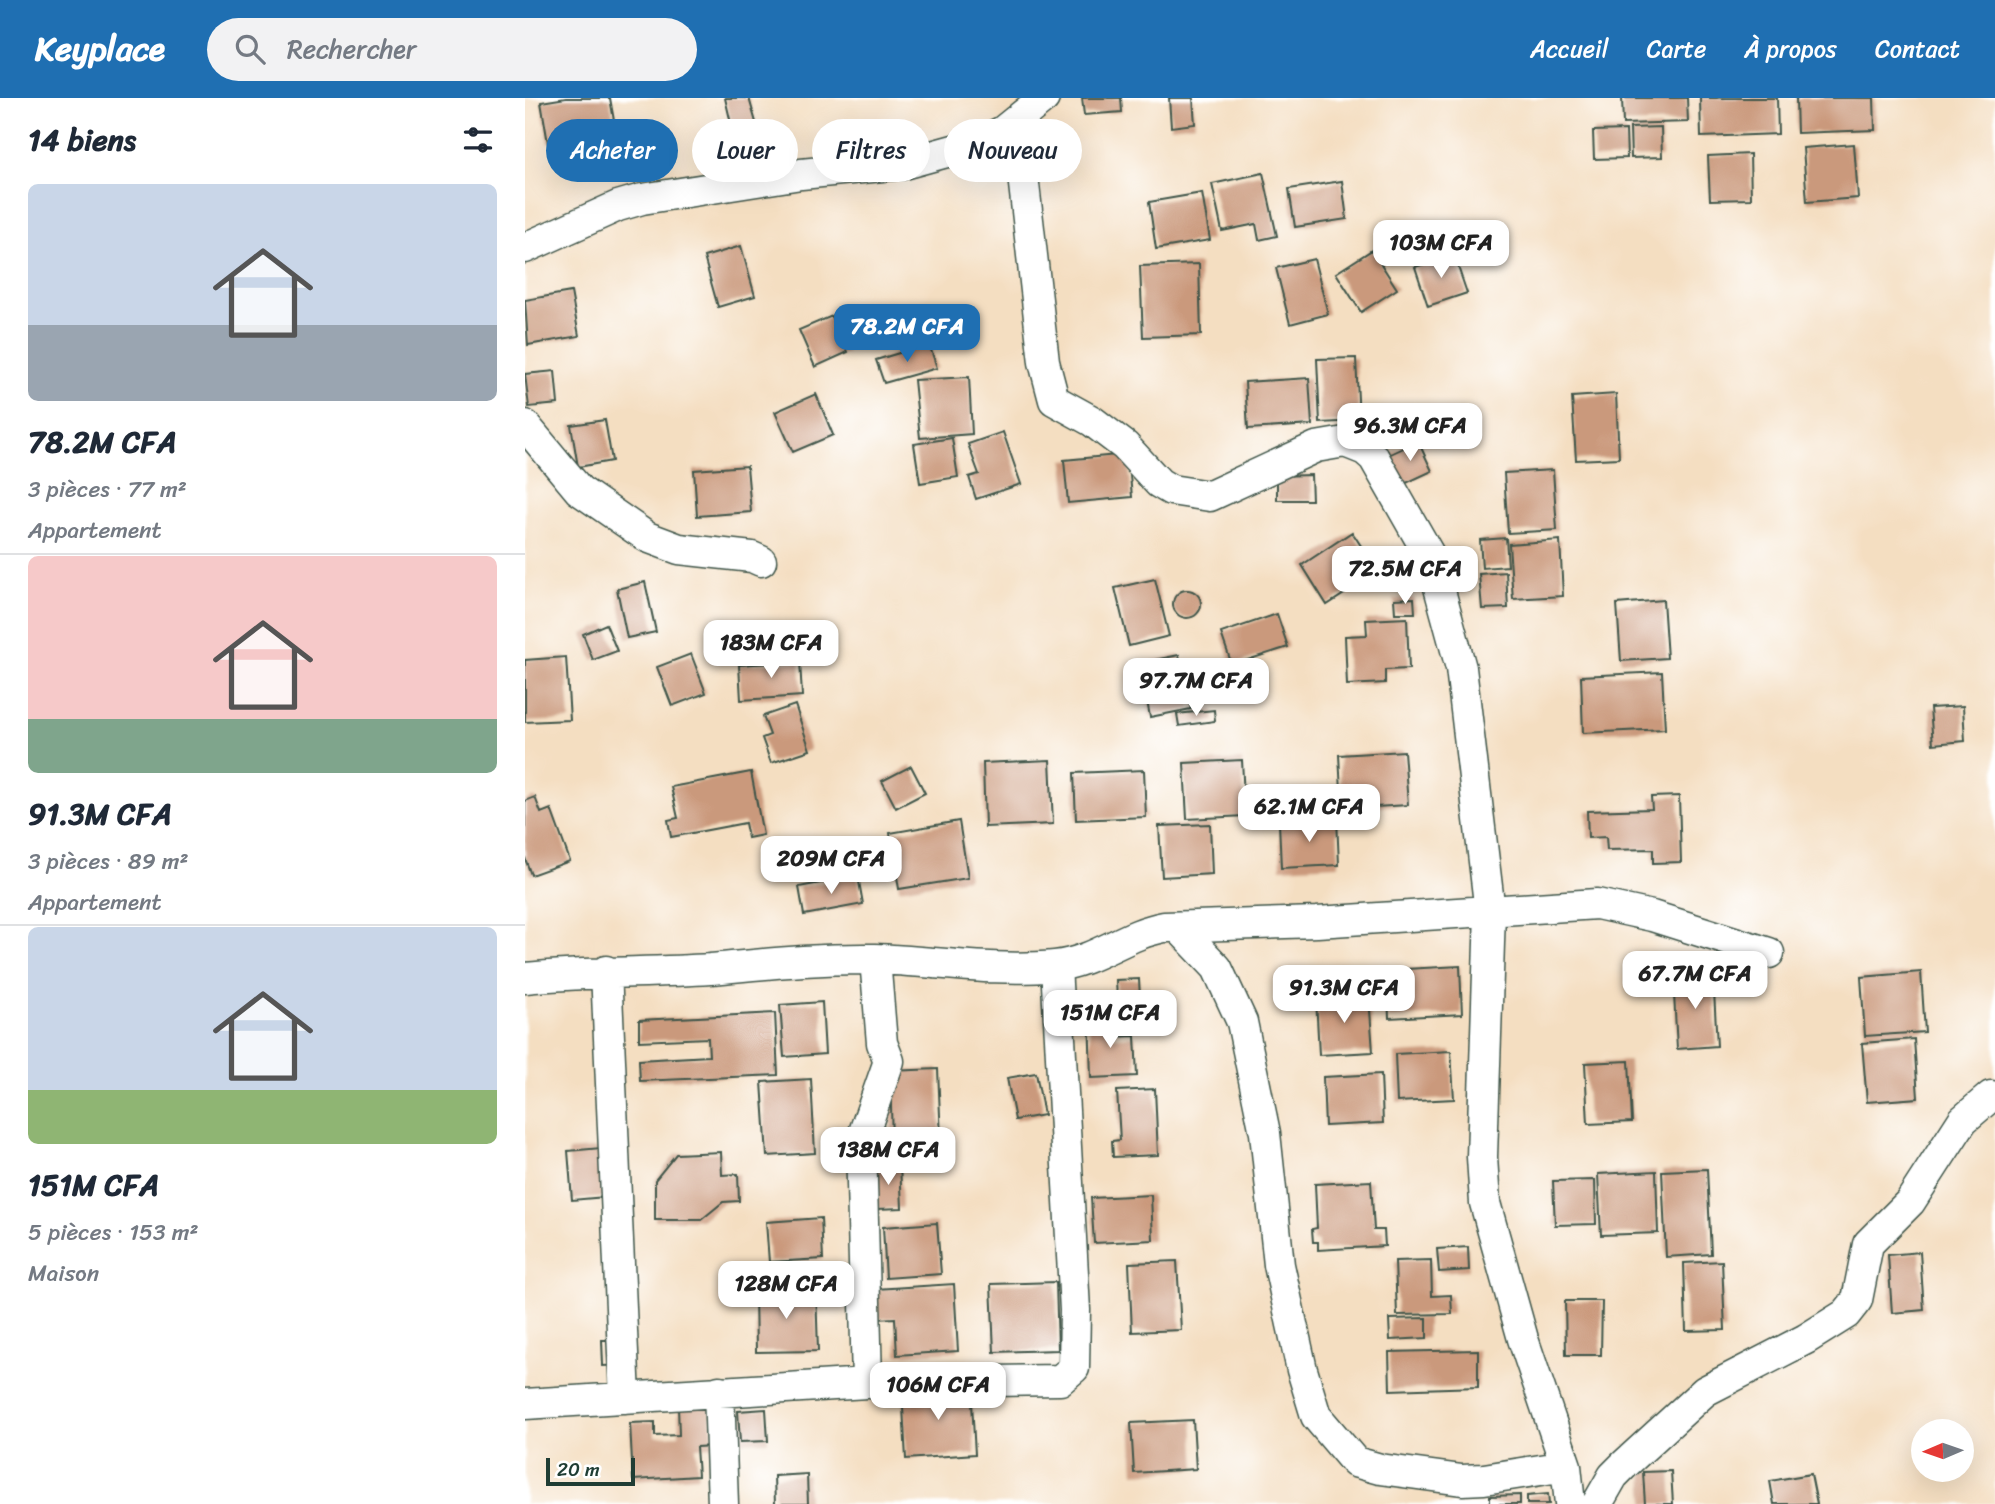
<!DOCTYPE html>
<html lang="fr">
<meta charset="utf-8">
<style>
:root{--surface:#fff;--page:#f2f2f3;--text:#1f2937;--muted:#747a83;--line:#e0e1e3;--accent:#1f6fb2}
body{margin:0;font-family:Sriracha,sans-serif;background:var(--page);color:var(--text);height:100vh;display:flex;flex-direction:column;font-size:26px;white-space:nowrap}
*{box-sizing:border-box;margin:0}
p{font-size:23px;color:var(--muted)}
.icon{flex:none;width:38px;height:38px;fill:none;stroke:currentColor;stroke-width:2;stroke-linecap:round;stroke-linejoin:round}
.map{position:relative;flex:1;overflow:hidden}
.sheet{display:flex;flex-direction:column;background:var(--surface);width:525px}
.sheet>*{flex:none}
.hud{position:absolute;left:21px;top:21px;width:665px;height:63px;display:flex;gap:14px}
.needle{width:46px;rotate:268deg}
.controls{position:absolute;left:1386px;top:1321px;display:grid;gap:14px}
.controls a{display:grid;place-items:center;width:63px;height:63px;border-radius:50%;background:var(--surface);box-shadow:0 7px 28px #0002;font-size:35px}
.scale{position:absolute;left:21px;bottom:18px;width:89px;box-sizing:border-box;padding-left:7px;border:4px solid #1f3d34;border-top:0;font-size:19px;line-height:24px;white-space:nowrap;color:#1f3d34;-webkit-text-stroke:5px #fff;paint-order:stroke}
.price{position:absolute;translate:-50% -60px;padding:0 16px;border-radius:14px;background:#fff;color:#222;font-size:23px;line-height:46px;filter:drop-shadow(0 2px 4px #0008)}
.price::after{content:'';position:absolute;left:50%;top:42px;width:21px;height:16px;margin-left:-10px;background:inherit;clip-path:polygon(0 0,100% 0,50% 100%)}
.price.selected{background:var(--accent);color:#fff}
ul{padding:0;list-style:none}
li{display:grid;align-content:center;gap:14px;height:371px;padding:0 28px}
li+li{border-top:2px solid var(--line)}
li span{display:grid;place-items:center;height:217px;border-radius:10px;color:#555}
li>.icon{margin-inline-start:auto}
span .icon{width:126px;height:126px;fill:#fffc;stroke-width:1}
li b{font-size:30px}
h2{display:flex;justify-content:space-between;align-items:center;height:84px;padding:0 28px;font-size:30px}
.chip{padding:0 24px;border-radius:32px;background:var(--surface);box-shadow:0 7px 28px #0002;font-size:24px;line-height:63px}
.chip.selected{background:var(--accent);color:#fff}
header{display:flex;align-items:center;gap:42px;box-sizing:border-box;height:98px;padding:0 35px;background:var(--accent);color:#fff}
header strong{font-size:33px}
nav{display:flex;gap:38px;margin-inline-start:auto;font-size:24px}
.search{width:490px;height:63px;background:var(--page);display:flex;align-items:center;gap:18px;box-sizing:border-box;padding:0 24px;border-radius:38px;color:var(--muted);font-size:26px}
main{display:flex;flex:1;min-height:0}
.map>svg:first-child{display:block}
</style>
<header>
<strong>Keyplace</strong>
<div class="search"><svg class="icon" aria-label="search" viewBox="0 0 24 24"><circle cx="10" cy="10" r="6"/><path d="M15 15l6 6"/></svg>Rechercher</div>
<nav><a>Accueil</a><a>Carte</a><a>À propos</a><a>Contact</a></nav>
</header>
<main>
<section class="sheet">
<h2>14 biens<svg class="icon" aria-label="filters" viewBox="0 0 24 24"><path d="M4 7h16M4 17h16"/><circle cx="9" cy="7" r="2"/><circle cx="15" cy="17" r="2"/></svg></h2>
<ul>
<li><span style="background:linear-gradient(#c9d6e8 65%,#9aa5b1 0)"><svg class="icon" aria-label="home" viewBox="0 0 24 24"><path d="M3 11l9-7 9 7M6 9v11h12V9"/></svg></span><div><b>78.2M CFA</b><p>3 pièces · 77 m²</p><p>Appartement</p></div></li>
<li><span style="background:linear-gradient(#f6c9c9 75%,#7fa58c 0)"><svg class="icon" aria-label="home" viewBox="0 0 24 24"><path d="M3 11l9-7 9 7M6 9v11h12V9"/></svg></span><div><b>91.3M CFA</b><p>3 pièces · 89 m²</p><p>Appartement</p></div></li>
<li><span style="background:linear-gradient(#c9d6e8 75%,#8fb573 0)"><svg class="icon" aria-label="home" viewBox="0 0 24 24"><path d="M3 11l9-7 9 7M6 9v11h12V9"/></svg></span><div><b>151M CFA</b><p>5 pièces · 153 m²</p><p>Maison</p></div></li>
</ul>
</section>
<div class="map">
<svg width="1470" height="1406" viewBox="0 0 1470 1406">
<rect width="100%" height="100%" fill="#fff"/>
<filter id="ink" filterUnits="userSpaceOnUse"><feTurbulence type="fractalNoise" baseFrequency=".0143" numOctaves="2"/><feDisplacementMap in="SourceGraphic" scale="14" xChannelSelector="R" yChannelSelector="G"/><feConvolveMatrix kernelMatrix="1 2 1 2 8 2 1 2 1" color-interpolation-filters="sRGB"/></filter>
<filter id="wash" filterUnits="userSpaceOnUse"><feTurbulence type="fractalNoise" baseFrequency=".00686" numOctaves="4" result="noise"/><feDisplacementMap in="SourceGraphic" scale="28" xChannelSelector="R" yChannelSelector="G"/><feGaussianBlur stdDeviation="1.57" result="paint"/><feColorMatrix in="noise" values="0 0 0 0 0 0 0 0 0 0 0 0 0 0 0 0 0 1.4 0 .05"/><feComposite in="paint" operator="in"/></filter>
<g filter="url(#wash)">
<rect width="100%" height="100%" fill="#f4dec1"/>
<g id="blocks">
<!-- building -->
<path fill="#ca997b" d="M41,0H85L91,34L23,45L16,4Z
M200,0H224L232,28L208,34Z
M557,0H596L597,14L559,17Z
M644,0H668L670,26L646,29Z
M1097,0H1162L1163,24L1098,26Z
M1175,0H1252L1253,36L1176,39Z
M1271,0H1349L1350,32L1272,35Z
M1136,29L1137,59L1106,60L1105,30Z
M1101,32L1102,60L1069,61L1068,33Z
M1329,46L1333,100L1282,104L1278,50Z
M1225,56L1226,101L1185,102L1183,58Z
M738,75L752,138L734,142L731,126L697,133L687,86Z
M817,83L822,121L770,129L764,91Z
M677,95L685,142L631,151L624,104Z
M216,148L230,198L193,209L179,159Z
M847,152L872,191L836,214L811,175Z
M929,157L942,195L903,208L890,169Z
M789,161L803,216L765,226L751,170Z
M674,166L676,237L618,239L615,168Z
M46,194L54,238L3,247L0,202Z
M307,218L323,254L290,269L274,232Z
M404,246L412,270L359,285L351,262Z
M831,260L834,323L795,325L792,261Z
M30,273L33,306L4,309L0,276Z
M444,279L447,336L395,340L389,282Z
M784,280L787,327L723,331L720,284Z
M291,296L308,337L268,354L250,314Z
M1091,296L1094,360L1051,362L1047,299Z
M80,322L87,363L53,369L46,327Z
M478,334L496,386L451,401L444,379L454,376L443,346Z
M427,340L433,379L395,385L389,346Z
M893,343L907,373L877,387L863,357Z
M603,356L607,399L543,405L539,362Z
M222,368L226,414L172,418L169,372Z
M1028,372L1032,432L983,435L979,375Z
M786,377L787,402H752V378Z
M827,434L853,474L802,507L777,467Z
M981,440L983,468L957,470L955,442Z
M1035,442L1038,498L988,501L984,446Z
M981,474L983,510L957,511L954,476Z
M630,481L644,538L604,548L590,490Z
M120,484L131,534L102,540L92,491Z
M648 506a14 14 0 1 1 28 0a14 14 0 1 1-28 0Z
M889,500L890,515H870L869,501Z
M1138,502L1142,560L1096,563L1092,506Z
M752,516L763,549L707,567L696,535Z
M882,520L884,571L860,572V585L822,587L820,538L842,537L841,522Z
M81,526L92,553L68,562L58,536Z
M166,556L181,595L147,608L132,569Z
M654,557L666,611L625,619L615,565Z
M41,559L45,622L0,624V562Z
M275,563L277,598L216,602L214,567Z
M1137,574L1140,631L1058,635L1056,578Z
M270,607L285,652L246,665L237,640L245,637L238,618Z
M1438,608L1440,643L1408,646L1405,610Z
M689,612L690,623L654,628L652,616Z
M879,653L883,707L817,711L814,657Z
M525,662L528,726L460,729L458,665Z
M717,662L720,718L662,721L659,665Z
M386,668L400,695L371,710L357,683Z
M619,672L621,719L551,722L549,675Z
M226,674L238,737L223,740L220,725L146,739L143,722L153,720L146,689Z
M1154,698L1156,764L1128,765V751L1082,752L1081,739L1063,740L1062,713L1127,711L1126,699Z
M10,699L16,715L26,711L45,763L6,777L0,760V703Z
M812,721L814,767L756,770L754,724Z
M434,723L443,780L374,791L365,735Z
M685,726L687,776L637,779L634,728Z
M333,778L338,806L279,817L274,789Z
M935,868L937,916L864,920L862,872Z
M1396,874L1400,934L1340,938L1336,879Z
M1188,875L1192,948L1152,951L1148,877Z
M614,881L616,920L593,922L591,882Z
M844,898L848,954L794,957L791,900Z
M297,904L300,956L259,959L255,907Z
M250,915L253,977L115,983L114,962L184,958L183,940L114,943V922Z
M585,915L586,939L610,938L612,978L566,980L564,916Z
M1389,941L1393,1000L1342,1004L1337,945Z
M926,953L929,1001L872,1004L870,956Z
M1104,963L1107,1024L1063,1026L1060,965Z
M413,971L416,1041L367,1043L365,973Z
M511,975L519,1017L490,1022L482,980Z
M856,976L858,1025L800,1028L798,979Z
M286,981L290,1055L242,1058L237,984Z
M630,991L633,1057L588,1059L587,1043L595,1042L592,993Z
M76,1050L80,1099L47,1102L43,1053Z
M196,1054L197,1077L213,1076L214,1103L198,1104L176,1122H130V1082L151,1056Z
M375,1066L377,1110L351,1111L350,1067Z
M1182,1071L1186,1156L1141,1159L1137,1073Z
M1131,1073L1133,1135L1076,1137L1073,1076Z
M1070,1082L1071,1126L1030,1127L1028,1083Z
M846,1083L849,1132H859L860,1148L793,1152V1144H788L787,1131L792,1130L790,1086Z
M626,1097L628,1142L569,1145L566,1100Z
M296,1120L298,1161L244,1164L241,1124Z
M412,1125L416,1176L361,1180L358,1129Z
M943,1149L944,1172L914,1174L912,1151Z
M1395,1154L1399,1212L1367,1215L1363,1157Z
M906,1162L907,1198L926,1197L927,1216L872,1217L870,1163Z
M652,1163L656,1232L607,1234L604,1165Z
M1197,1163L1200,1232L1161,1233L1159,1165Z
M531,1184L533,1252L469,1254L466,1186Z
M429,1186L433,1253L372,1257L370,1220L352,1221L351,1191Z
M291,1191L293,1253L231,1254L230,1192Z
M1040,1203H1077L1076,1257H1041Z
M902,1220V1240L865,1242L864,1221Z
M77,1242H95L97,1267L78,1268Z
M953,1252V1289L865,1292L864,1254Z
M446,1288L450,1356L381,1361L377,1292Z
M186,1306L188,1348L171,1349L173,1378L108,1382L105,1325L130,1324V1338L154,1337L153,1308Z
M241,1311L243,1343L215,1344L213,1313Z
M668,1322L671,1371L609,1375L606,1325Z
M1146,1373L1148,1406H1120L1118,1374Z
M282,1376L283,1406H250L249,1378Z
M1286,1376L1292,1406H1249L1245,1383Z
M1023,1396L1024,1406H1002V1398Z
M995,1397V1406H965V1398Z"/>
</g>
</g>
<g filter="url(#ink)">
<use href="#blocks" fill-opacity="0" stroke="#3f5549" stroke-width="2"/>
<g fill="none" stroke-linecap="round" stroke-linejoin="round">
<!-- minor casing -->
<g stroke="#3f5549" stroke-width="33">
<path id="minor" d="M492,24L519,264L529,302L567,323L600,348L634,385L646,392L685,398L791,349L820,344L840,352L849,360L906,460L936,570L965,814L957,1059L960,1105L998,1241L1041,1368L1045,1406
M0,150L93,108L117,101L276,76L378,66L454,45L478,33L519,0
M0,327L54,392L122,439L154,451L227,459L236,463
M653,829L692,870L717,924L740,1035L754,1167L777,1272L791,1318L830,1364L855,1371L937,1382L959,1381L1041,1368
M81,873L100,1300
M0,880C62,874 124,875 185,871C240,866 294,860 350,861C409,863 470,874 530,868C570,864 600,836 639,829L792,824L1072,806L1127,818L1244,855
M342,1285L336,1043L364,963L357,945L350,861
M194,1293L198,1406
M0,1306L342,1285L535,1282L549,1270L550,1212L531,868
M1072,1406L1088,1378L1099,1367L1180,1293L1281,1241L1321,1216L1332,1202L1343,1146L1385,1104L1438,1022L1466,998"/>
</g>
<!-- minor -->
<use href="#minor" stroke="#fff" stroke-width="30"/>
</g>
</g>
</svg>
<div class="controls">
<a><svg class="needle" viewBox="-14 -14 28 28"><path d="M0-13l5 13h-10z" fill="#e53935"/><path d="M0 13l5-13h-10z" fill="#747a83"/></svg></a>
</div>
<div class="scale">20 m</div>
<b class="price" style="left:916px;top:182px">103M CFA</b>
<b class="price selected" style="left:382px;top:266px">78.2M CFA</b>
<b class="price" style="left:885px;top:365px">96.3M CFA</b>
<b class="price" style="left:880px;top:508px">72.5M CFA</b>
<b class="price" style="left:246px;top:582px">183M CFA</b>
<b class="price" style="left:671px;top:620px">97.7M CFA</b>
<b class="price" style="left:784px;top:746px">62.1M CFA</b>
<b class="price" style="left:306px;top:798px">209M CFA</b>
<b class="price" style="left:1170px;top:913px">67.7M CFA</b>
<b class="price" style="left:819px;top:927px">91.3M CFA</b>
<b class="price" style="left:585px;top:952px">151M CFA</b>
<b class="price" style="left:363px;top:1089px">138M CFA</b>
<b class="price" style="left:261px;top:1223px">128M CFA</b>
<b class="price" style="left:413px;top:1324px">106M CFA</b>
<div class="hud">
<a class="chip selected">Acheter</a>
<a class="chip">Louer</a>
<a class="chip">Filtres</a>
<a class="chip">Nouveau</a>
</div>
</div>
</main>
